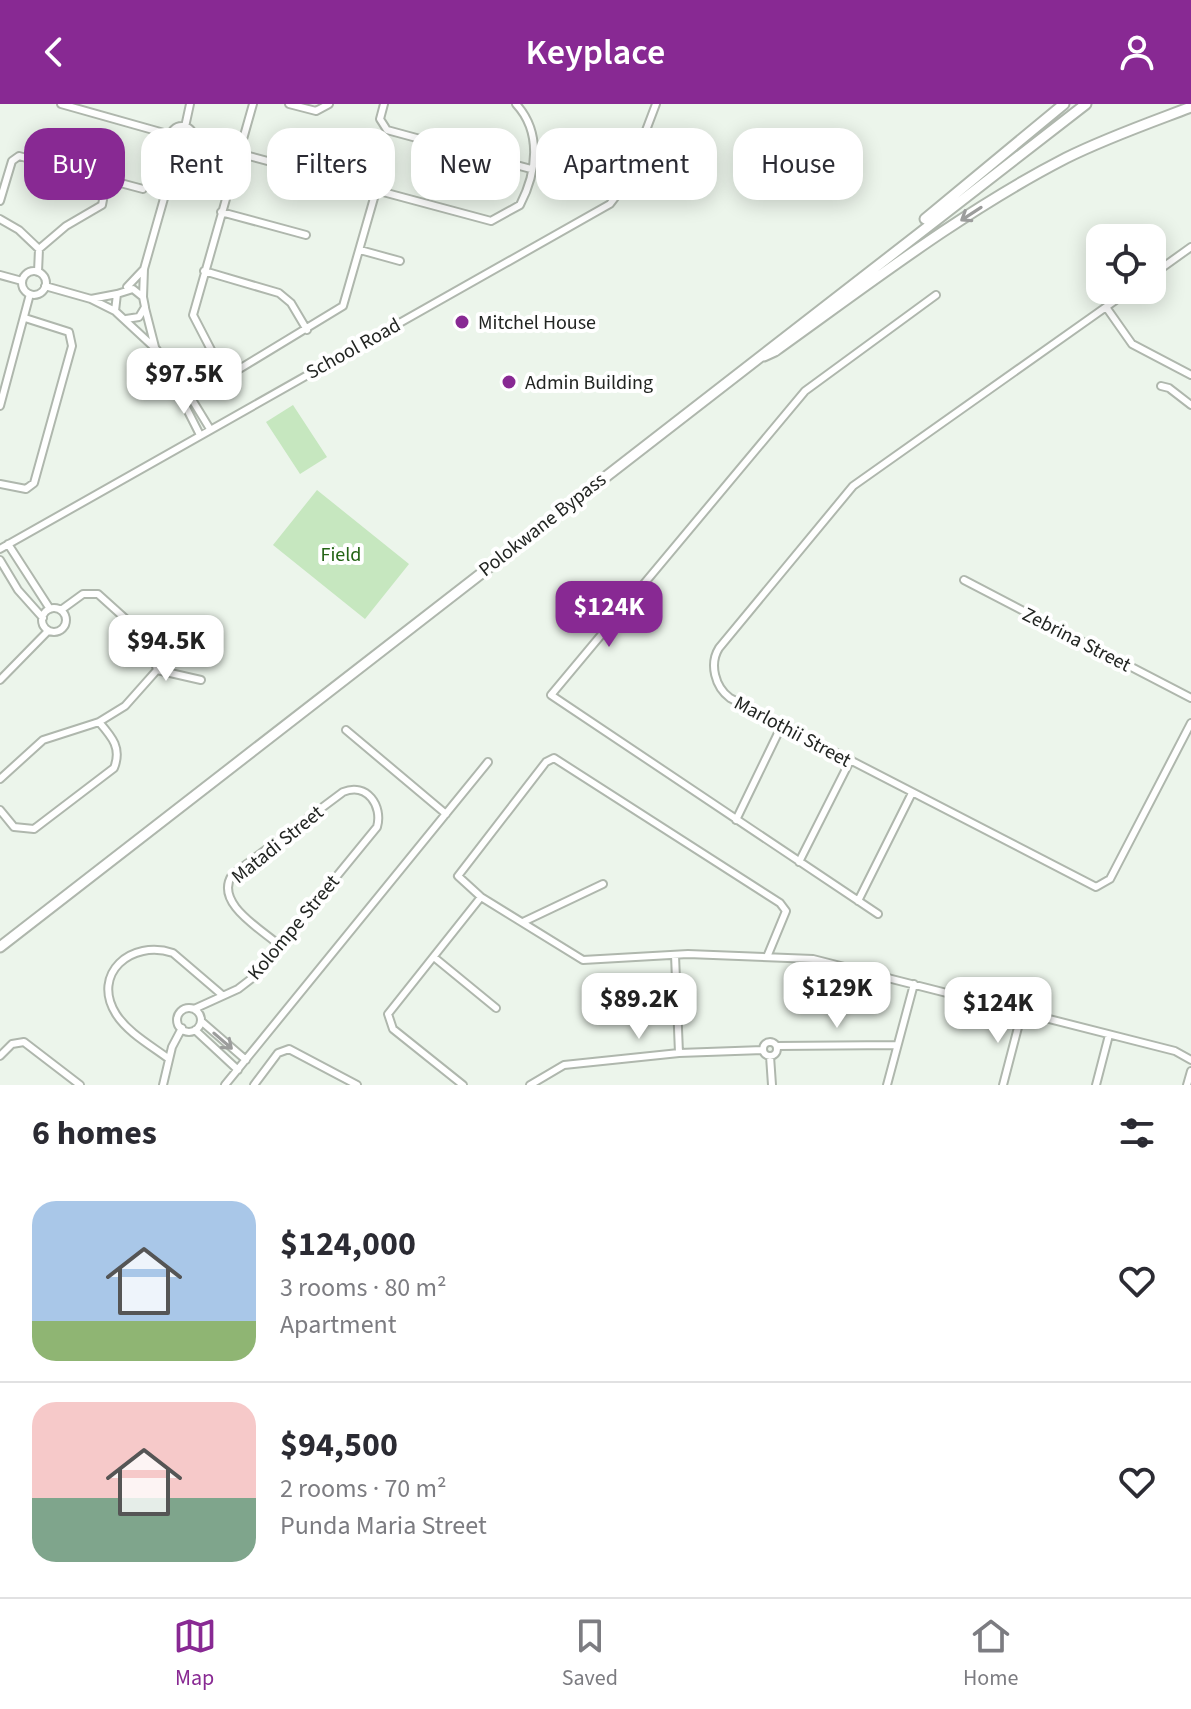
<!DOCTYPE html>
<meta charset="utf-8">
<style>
:root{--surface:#fff;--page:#f2f2f3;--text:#2b2b33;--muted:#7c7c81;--line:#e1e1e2;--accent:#882993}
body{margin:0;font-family:"Source Sans 3",sans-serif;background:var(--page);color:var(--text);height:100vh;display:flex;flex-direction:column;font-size:30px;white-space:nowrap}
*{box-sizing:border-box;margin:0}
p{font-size:26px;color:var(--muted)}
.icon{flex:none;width:44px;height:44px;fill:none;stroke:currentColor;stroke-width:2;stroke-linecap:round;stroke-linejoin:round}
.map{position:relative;height:981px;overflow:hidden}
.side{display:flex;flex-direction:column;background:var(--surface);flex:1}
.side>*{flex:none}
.guide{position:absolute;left:24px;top:24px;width:1144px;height:72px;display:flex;gap:16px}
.fabs{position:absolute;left:1086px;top:120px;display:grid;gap:16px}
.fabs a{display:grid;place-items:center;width:80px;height:80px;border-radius:16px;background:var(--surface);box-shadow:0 4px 20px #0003;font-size:40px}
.price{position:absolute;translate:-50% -68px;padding:0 18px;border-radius:16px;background:#fff;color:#222;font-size:26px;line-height:52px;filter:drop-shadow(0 2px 4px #0008)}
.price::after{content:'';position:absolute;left:50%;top:48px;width:24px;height:18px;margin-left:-12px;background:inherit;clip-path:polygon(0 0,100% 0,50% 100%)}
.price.active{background:var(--accent);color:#fff}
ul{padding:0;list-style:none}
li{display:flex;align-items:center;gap:24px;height:200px;padding:0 32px}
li+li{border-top:2px solid var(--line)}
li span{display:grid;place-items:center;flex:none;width:224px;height:160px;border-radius:24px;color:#555}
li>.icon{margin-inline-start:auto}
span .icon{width:96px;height:96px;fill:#fffc;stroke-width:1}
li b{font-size:34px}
h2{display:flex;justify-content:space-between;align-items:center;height:96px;padding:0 32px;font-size:34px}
.tag{padding:0 28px;border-radius:24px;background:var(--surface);box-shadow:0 4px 20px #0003;font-size:28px;line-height:72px}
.tag.active{background:var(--accent);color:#fff}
header{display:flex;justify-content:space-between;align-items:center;height:104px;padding:0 32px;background:var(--accent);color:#fff;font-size:36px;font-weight:600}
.menu{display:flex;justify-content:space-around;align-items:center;height:112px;border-top:2px solid var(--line);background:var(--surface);font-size:22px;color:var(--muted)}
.menu a{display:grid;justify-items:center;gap:4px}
.menu .active{color:var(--accent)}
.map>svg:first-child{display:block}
</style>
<header><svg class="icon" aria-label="back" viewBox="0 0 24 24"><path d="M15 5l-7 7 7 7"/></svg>Keyplace<svg class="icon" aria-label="person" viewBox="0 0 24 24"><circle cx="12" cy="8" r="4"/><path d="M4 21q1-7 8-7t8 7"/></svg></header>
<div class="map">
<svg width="1191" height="981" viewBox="0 0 1191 981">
<rect width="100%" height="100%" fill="#ecf5eb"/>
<!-- green -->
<path fill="#c6e7bf" d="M293,301L327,353L300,370L266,318Z
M317,386L409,460L365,515L273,441Z"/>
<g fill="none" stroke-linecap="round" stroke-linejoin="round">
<!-- minor casing -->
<g stroke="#afb7ad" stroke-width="10">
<path id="minor" d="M61,0L171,31
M253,0L193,211L222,267H236L343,202L376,87
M289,0L316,7L329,0
M384,0L380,15L387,26L531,65
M170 34a12 12 0 1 1 24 0a12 12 0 1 1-24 0Z
M185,23L190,0
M193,37L491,117L520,101C537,68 542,28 516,0
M0,97L12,57L19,52L143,85
M221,108L306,131
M0,115L19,126L39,145L38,168
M39,145L66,122L102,101L107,75
M360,146L400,157
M204,167L279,189L291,199L307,226
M22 179a12 12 0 1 1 24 0a12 12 0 1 1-24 0Z
M0,171L22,177
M1152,171L1191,143
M45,182L91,195L115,207
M127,183L144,165
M1130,186L853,382L719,544C709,560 715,583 730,594L1096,783L1110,775L1191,619
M143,193L144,165L178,45
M91,195L117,190
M1106,203L1132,240L1191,271
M145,204L155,243
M126,215L139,213L145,203L143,193L133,185L117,190L115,207L157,246L200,331
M168,266L177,271L210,325
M1161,282L1169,284L1191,301
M0,302L30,190
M0,380L26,385L34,379L72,242L69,228L25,214
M8,440L50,505
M0,445L610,100L626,79L656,0
M0,456L18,486L43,514
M964,476L1191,594
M42 516a12 12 0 1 1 24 0a12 12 0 1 1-24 0Z
M157,566L201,576
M0,576L48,527
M346,626L446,710
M0,675L43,636L99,618L125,602L157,566L149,536L98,490H83L61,506
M0,706L14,723L34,725L114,664C122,644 112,633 99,618
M736,716L782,621
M799,758L850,657
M858,797L912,689
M878,810L551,591L805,287L936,191
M523,818L603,780
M675,851L679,949
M767,853L786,807L780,799L554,654L546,658L458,772L481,793L583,856L688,850L813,855L1175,947L1191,956
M435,854L496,904
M177 916a12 12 0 1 1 24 0a12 12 0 1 1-24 0Z
M194,905L238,885L255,872L377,723C383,702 367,678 343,688L232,771C214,799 261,825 279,841
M201,917L246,956
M195,926L238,966
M763 945a7 7 0 1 1 14 0a7 7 0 1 1-14 0Z
M777,942L897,941
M0,952L12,940L24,938L80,981
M770,952L772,981
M169,955C152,942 128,929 116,910C91,870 131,835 173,849L221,890
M163,981L172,943L182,924
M225,981L488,658
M254,981L278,949L289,945L357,981
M463,981L393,925L388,910L481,793
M530,981L564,961L679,949L763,946
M887,981L914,880
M1003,981L1022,908
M1096,981L1109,931
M1187,981L1191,967"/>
</g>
<!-- highway casing -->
<g stroke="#afb7ad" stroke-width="13">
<path id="highway" d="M925,115L1064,0
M764,252L775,247C870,179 963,107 1066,54C1106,34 1149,19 1191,3
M0,843L1086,0"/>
</g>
<!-- minor -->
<use href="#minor" stroke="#fff" stroke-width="6"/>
<!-- highway -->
<use href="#highway" stroke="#fff" stroke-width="9"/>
</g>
<!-- one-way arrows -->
<defs><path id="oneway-shaft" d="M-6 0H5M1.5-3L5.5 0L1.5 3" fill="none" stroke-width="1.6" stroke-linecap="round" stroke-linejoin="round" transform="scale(2)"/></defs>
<g stroke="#9c9d9c">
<use href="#oneway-shaft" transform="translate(971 110) rotate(147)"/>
<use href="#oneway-shaft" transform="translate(223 937) rotate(41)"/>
</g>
<!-- markers -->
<g fill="#882993" stroke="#fff" stroke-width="3">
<circle cx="462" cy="218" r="8"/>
<circle cx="509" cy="278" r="8"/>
</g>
<g text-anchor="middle" stroke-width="8" stroke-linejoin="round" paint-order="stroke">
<!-- poi labels -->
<g font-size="20" fill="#222522" stroke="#fff" text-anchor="start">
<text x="478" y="225">Mitchel House</text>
<text x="525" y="285">Admin Building</text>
</g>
<!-- street labels -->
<g font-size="20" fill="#222522" stroke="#fff">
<text transform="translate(353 244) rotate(-29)" y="7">School Road</text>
<text transform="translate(542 420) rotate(-38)" y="7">Polokwane Bypass</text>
<text transform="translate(1077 535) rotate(27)" y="7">Zebrina Street</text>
<text transform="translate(793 627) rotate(28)" y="7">Marlothii Street</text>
<text transform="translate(277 740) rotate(-39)" y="7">Matadi Street</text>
<text transform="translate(293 823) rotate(-50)" y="7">Kolompe Street</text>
</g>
<!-- park labels -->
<g font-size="20" fill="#236314" stroke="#fff">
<text x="341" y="457">Field</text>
</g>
</g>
</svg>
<div class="fabs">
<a><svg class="icon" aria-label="locate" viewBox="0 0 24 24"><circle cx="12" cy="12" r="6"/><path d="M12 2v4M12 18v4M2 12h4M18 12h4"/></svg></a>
</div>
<b class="price" style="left:184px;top:312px">$97.5K</b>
<b class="price active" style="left:609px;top:545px">$124K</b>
<b class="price" style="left:166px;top:579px">$94.5K</b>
<b class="price" style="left:837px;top:926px">$129K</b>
<b class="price" style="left:639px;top:937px">$89.2K</b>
<b class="price" style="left:998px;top:941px">$124K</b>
<div class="guide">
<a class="tag active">Buy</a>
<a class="tag">Rent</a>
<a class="tag">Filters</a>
<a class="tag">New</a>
<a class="tag">Apartment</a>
<a class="tag">House</a>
</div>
</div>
<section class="side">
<h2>6 homes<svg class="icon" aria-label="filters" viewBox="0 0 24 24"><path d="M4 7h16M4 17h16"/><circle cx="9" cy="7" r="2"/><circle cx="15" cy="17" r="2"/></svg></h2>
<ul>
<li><span style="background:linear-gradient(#a9c7e8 75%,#8fb573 0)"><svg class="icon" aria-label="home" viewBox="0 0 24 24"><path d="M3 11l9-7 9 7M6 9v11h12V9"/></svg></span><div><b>$124,000</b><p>3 rooms · 80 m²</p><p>Apartment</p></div><svg class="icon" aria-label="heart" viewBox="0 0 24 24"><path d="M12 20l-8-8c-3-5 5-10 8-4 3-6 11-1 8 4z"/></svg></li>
<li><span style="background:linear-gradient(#f6c9c9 60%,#7fa58c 0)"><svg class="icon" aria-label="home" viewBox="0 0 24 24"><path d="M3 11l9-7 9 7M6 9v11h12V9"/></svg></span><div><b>$94,500</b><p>2 rooms · 70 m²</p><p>Punda Maria Street</p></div><svg class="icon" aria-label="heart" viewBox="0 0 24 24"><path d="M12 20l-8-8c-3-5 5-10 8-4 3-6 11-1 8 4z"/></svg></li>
</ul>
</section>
<nav class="menu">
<a class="active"><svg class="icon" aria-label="map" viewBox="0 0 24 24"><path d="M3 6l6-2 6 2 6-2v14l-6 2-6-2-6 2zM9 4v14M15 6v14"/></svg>Map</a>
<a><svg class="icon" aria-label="saved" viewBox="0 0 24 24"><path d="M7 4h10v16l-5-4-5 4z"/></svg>Saved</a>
<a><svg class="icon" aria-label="home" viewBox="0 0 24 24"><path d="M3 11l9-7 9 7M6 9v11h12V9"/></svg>Home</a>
</nav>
